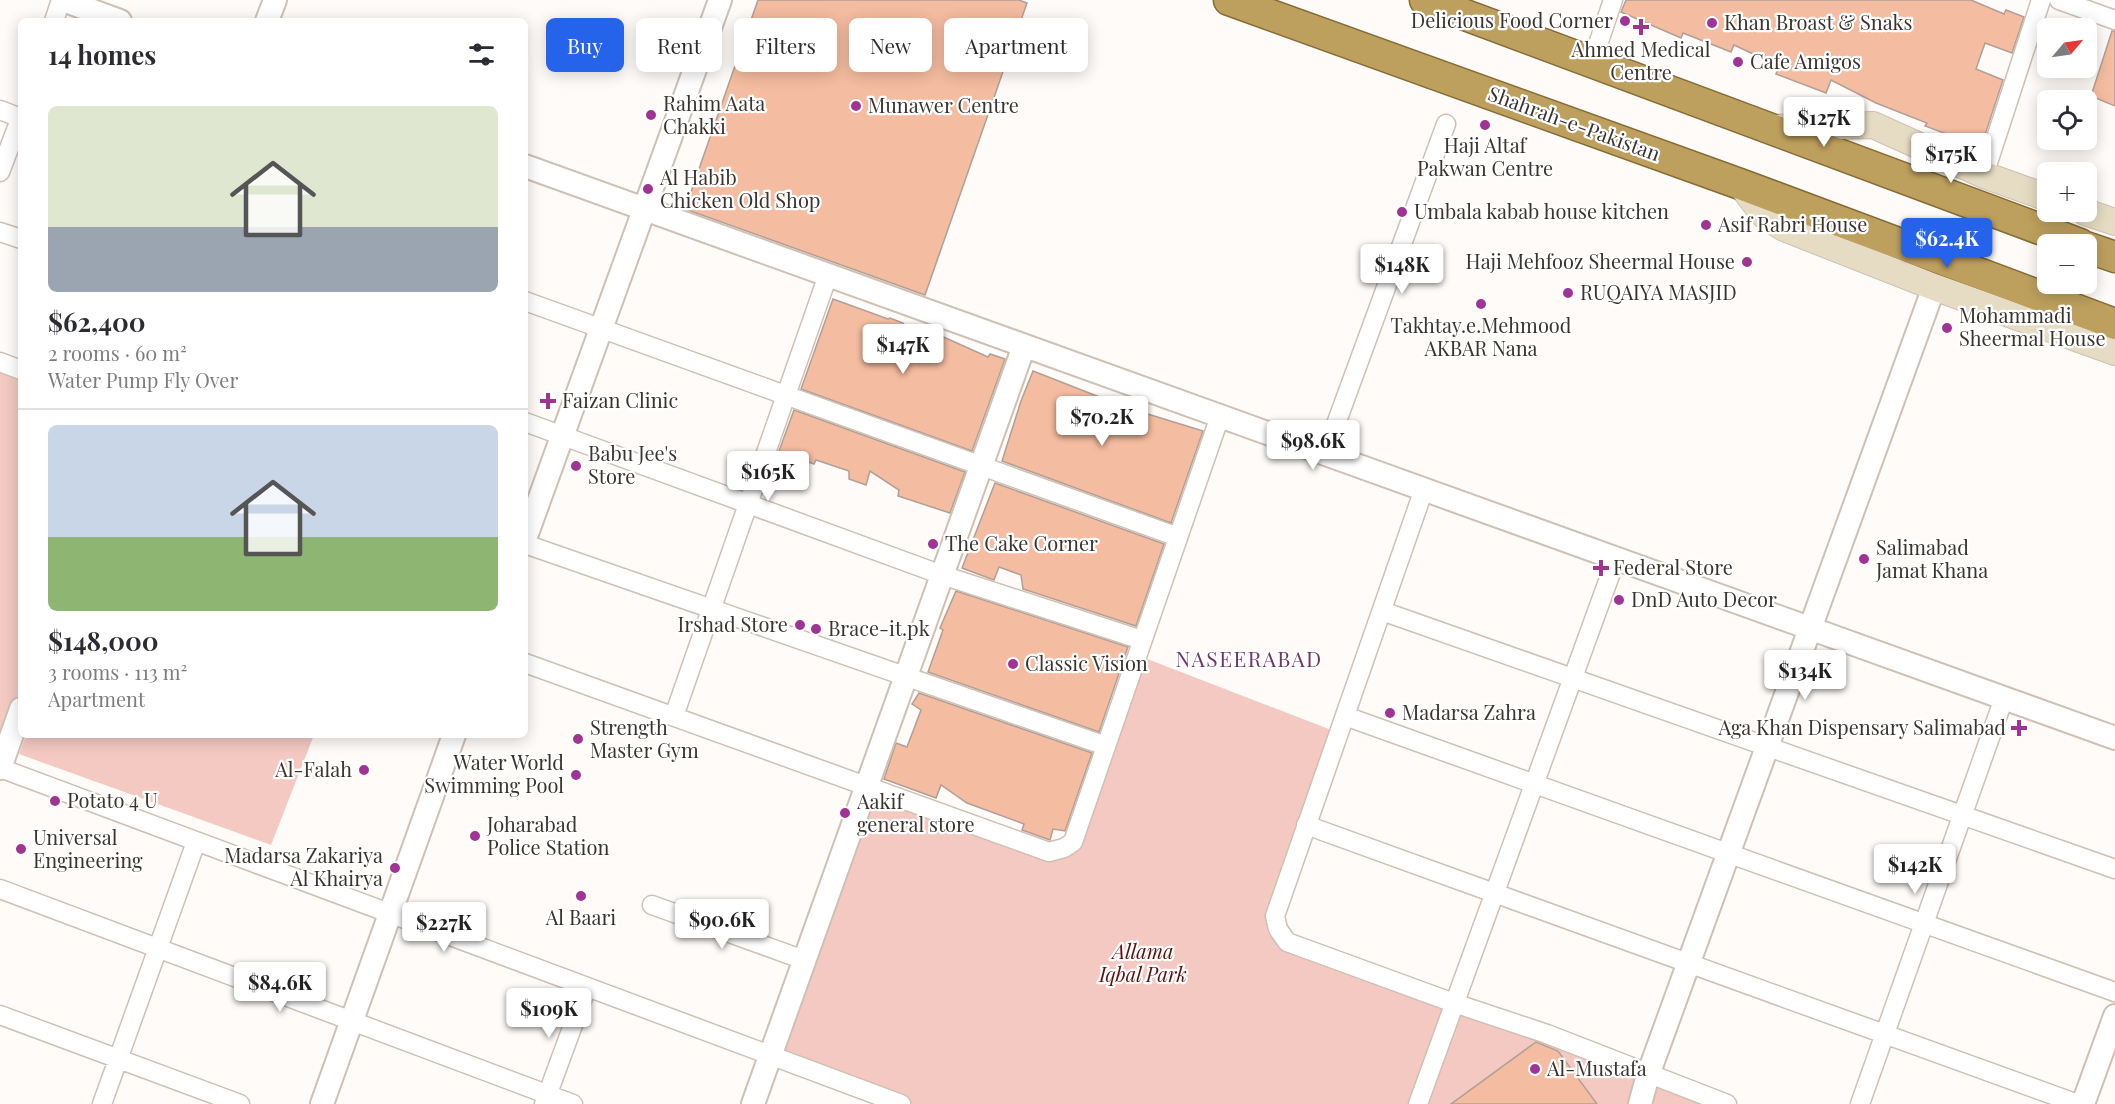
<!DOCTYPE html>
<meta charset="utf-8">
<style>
:root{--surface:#fff;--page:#f2f2f3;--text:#2b2b33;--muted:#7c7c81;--line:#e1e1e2;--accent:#2563eb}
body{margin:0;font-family:"Playfair Display",serif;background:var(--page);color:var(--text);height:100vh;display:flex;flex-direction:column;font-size:22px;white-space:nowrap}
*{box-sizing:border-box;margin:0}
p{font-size:20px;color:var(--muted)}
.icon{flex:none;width:33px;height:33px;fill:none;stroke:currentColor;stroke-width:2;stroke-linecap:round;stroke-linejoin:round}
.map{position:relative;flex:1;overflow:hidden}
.drawer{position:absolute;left:18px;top:18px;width:510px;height:720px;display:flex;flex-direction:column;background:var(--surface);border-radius:9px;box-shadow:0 3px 15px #0003}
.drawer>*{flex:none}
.banner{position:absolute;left:546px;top:18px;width:570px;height:54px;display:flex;gap:12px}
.needle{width:39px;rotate:61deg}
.fabs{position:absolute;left:2037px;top:18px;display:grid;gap:12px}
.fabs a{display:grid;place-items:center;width:60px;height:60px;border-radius:9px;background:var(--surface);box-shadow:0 3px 15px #0003;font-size:30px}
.price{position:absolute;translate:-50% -51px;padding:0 14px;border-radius:6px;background:#fff;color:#222;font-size:20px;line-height:39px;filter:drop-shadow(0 2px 3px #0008)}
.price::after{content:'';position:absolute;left:50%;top:36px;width:18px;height:14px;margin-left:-9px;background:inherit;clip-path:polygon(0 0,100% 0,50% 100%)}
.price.selected{background:var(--accent);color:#fff}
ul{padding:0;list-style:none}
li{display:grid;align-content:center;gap:12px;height:318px;padding:0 30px}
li+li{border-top:2px solid var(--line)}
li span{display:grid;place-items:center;height:186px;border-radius:9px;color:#555}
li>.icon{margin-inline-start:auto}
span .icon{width:108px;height:108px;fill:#fffc;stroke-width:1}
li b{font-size:26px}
h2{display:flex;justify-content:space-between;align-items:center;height:72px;padding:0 30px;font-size:26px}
.chip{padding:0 21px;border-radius:9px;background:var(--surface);box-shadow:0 3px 15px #0003;font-size:21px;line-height:54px}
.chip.selected{background:var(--accent);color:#fff}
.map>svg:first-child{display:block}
</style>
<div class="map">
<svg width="2115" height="1104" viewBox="0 0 2115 1104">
<rect width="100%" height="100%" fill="#fefbf8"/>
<!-- green -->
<path fill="#f3c9c2" d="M0,362L21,370V709L0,768Z
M1137,655L1339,733L1278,929L1727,1104H901L770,1055L867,785L1064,847Z
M26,735H314L271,845L19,754Z"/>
<!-- building -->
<path fill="#f4bca0" stroke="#b19f96" stroke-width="1.5" d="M758,0H1019L1027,3L925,295L685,209Z
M1626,0H1971L2004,14L2006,10L2024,17L2012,53L1985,43L1976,69L2003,80L1981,147L1925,126L1927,123L1876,103L1831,80L1826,93L1776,74L1779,66L1734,45L1731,52L1683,33L1681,38L1621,12Z
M2112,31H2115V106L2091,96Z
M833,299L888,319L890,318L903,323L906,327L926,335L928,330L988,357L990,354L1005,359L972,451L801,389Z
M1033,371L1125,407L1203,431L1171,523L1002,461L1021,401Z
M794,410L965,472L950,513L898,496L899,490L870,471L866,485L849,479V471L816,460L814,464L779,451Z
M995,483L1164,544L1136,626L1023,589L1021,575L999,567L994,580L962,568Z
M956,591L1128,647L1099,732L928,672L943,630L940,628Z
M919,693L1092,753L1065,831L1053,829L1050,840L1022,830L1024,824L967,803L941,785L936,798L884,779L896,743L907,747L921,710L912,704Z
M1536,1042L1558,1051L1597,1104H1451Z"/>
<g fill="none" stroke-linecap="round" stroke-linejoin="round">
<!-- minor casing -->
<g stroke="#cfc0b3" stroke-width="21">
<path id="minor" d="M2059,0L2115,20
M54,21L61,0
M1592,62L1613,0
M0,110L21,118
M0,172L21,117
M1984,175L2041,0
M0,232L21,239
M525,301L1178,537
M0,362L21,370
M525,422L942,575L1142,640
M1325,454L1446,124
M1424,489L1275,916L1278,929L1287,942L1454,1003L1547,1034L1727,1104
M525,544L1106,746
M1382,611L2115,869
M525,663L1049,852L1064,848L1073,842L1220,416
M674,716L828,275
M1345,716L2115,992
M0,768L901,1104
M1306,825L2078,1104
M0,889L573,1104
M652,905L804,960
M0,1015L240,1104
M102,1104L196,842
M544,1104L587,987
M1418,1104L1616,559
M1860,1104L2004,698"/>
</g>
<!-- tertiary casing -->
<g stroke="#cfc0b3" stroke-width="26">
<path id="tertiary" d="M63,0L120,21
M267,21L275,0
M525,166L2115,738
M525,539L720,0
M0,768L21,709
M322,1104L454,735
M753,1104L1024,346
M1640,1104L1648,1075L1934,287
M2083,1104L2115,1016"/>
</g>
<!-- secondary casing -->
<g stroke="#cfc0b3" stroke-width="28">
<path id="secondary" d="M1773,128L1873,125L1984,175L2048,198
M1740,184L1764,215L1784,228L1934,287L2115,352
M2085,212L2115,222"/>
</g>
<!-- trunk casing -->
<g stroke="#856b34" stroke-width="33">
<path id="trunk" d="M1229,0L1740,184L2115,324
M1425,0L2080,244
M2086,247L2115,257"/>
</g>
<!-- minor -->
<use href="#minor" stroke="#fff" stroke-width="18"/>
<!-- tertiary -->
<use href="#tertiary" stroke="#fff" stroke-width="22"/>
<!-- secondary -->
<use href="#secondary" stroke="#e6dcc3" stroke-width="26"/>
<!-- trunk -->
<use href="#trunk" stroke="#bea05e" stroke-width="30"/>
</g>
<!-- markers -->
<g fill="#9f3495" stroke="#fff" stroke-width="2">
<circle cx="1625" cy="21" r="6"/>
<circle cx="1712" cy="23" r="6"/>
<path d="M1638 18h6v6h6v6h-6v6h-6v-6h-6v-6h6z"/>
<circle cx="1738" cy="62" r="6"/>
<circle cx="856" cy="106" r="6"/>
<circle cx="651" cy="115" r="6"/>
<circle cx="1485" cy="125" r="6"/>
<circle cx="648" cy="189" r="6"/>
<circle cx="1402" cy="212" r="6"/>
<circle cx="1706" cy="225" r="6"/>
<circle cx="1747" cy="262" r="6"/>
<circle cx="1568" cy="293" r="6"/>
<circle cx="1481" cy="304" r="6"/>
<circle cx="1947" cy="328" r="6"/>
<path d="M545 392h6v6h6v6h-6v6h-6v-6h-6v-6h6z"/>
<circle cx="576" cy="466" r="6"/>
<circle cx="933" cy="544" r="6"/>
<circle cx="1864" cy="559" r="6"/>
<path d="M1598 559h6v6h6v6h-6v6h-6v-6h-6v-6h6z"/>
<circle cx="1619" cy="600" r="6"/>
<circle cx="800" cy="625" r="6"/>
<circle cx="816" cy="629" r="6"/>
<circle cx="1013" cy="664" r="6"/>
<circle cx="1390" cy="713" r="6"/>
<path d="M2016 719h6v6h6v6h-6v6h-6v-6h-6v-6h6z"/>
<circle cx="578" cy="739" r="6"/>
<circle cx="364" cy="770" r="6"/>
<circle cx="576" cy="775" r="6"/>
<circle cx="55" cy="801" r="6"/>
<circle cx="845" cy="813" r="6"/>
<circle cx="475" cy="836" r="6"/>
<circle cx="21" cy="849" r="6"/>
<circle cx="395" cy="868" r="6"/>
<circle cx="581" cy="896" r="6"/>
<circle cx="1535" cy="1069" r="6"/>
</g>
<g text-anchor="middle" stroke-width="4.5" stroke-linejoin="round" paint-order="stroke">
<!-- poi labels -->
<g font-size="20" fill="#3a342f" stroke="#fff" text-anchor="start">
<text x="1613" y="28" text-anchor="end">Delicious Food Corner</text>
<text x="1724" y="30">Khan Broast &amp; Snaks</text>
<text x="1641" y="57" text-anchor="middle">Ahmed Medical<tspan x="1641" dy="23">Centre</tspan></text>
<text x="1750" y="69">Cafe Amigos</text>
<text x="663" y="111">Rahim Aata<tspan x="663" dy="23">Chakki</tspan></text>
<text x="868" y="113">Munawer Centre</text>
<text x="1485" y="153" text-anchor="middle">Haji Altaf<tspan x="1485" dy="23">Pakwan Centre</tspan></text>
<text x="660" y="185">Al Habib<tspan x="660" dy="23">Chicken Old Shop</tspan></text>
<text x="1414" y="219">Umbala kabab house kitchen</text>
<text x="1718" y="232">Asif Rabri House</text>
<text x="1735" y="269" text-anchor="end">Haji Mehfooz Sheermal House</text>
<text x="1580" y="300">RUQAIYA MASJID</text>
<text x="1959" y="323">Mohammadi<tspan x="1959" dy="23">Sheermal House</tspan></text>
<text x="1481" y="333" text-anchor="middle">Takhtay.e.Mehmood<tspan x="1481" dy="23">AKBAR Nana</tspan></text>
<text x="562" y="408">Faizan Clinic</text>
<text x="588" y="461">Babu Jee's<tspan x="588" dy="23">Store</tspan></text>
<text x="945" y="551">The Cake Corner</text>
<text x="1876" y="555">Salimabad<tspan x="1876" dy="23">Jamat Khana</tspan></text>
<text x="1613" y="575">Federal Store</text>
<text x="1631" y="607">DnD Auto Decor</text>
<text x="788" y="632" text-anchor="end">Irshad Store</text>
<text x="828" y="636">Brace-it.pk</text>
<text x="1025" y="671">Classic Vision</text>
<text x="1402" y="720">Madarsa Zahra</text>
<text x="590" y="735">Strength<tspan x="590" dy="23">Master Gym</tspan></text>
<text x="2006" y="735" text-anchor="end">Aga Khan Dispensary Salimabad</text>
<text x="564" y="770" text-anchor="end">Water World<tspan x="564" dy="23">Swimming Pool</tspan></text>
<text x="352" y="777" text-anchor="end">Al-Falah</text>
<text x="67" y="808">Potato 4 U</text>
<text x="857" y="809">Aakif<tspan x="857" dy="23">general store</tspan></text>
<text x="487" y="832">Joharabad<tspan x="487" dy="23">Police Station</tspan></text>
<text x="33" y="845">Universal<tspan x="33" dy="23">Engineering</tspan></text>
<text x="383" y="863" text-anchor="end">Madarsa Zakariya<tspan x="383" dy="23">Al Khairya</tspan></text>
<text x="581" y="925" text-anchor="middle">Al Baari</text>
<text x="1547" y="1076">Al-Mustafa</text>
</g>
<!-- street labels -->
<g font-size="20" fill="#3a342f" stroke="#fff">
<text transform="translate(1574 124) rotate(20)" y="7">Shahrah-e-Pakistan</text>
</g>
<!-- park labels -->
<g font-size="20" font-style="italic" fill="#5a110d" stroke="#fff">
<text x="1143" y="959">Allama<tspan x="1143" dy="23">Iqbal Park</tspan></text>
</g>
<!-- neighbourhood labels -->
<g font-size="21" letter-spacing="1.5" fill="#6d3867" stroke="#fff">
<text x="1249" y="667">NASEERABAD</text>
</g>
</g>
</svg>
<div class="fabs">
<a><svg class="needle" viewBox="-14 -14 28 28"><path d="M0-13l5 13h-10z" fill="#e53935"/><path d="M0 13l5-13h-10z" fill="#7c7c81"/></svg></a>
<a><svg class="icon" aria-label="locate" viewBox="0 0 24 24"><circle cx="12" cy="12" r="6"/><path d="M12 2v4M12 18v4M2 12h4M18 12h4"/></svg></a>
<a>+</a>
<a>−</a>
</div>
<b class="price" style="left:1824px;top:148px">$127K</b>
<b class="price" style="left:1951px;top:184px">$175K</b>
<b class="price selected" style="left:1947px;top:269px">$62.4K</b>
<b class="price" style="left:1402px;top:295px">$148K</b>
<b class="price" style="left:903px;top:375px">$147K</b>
<b class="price" style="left:1102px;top:447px">$70.2K</b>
<b class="price" style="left:1313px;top:471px">$98.6K</b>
<b class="price" style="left:768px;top:502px">$165K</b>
<b class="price" style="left:1805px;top:701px">$134K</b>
<b class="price" style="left:1915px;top:895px">$142K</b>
<b class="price" style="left:722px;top:950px">$90.6K</b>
<b class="price" style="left:444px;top:953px">$227K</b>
<b class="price" style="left:280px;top:1013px">$84.6K</b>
<b class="price" style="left:549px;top:1039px">$109K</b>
<div class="banner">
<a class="chip selected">Buy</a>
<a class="chip">Rent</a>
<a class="chip">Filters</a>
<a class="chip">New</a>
<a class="chip">Apartment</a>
</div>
<section class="drawer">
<h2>14 homes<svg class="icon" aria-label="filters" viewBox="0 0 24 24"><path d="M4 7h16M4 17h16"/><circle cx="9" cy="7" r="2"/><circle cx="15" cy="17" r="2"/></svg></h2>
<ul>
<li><span style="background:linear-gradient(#dfe7d0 65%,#9aa5b1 0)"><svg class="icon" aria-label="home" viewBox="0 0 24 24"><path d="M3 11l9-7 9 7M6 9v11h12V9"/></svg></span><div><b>$62,400</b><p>2 rooms · 60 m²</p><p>Water Pump Fly Over</p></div></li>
<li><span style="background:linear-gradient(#c9d6e8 60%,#8fb573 0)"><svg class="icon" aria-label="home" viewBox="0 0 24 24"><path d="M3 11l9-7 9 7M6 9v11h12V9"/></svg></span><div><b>$148,000</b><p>3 rooms · 113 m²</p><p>Apartment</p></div></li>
</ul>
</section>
</div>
